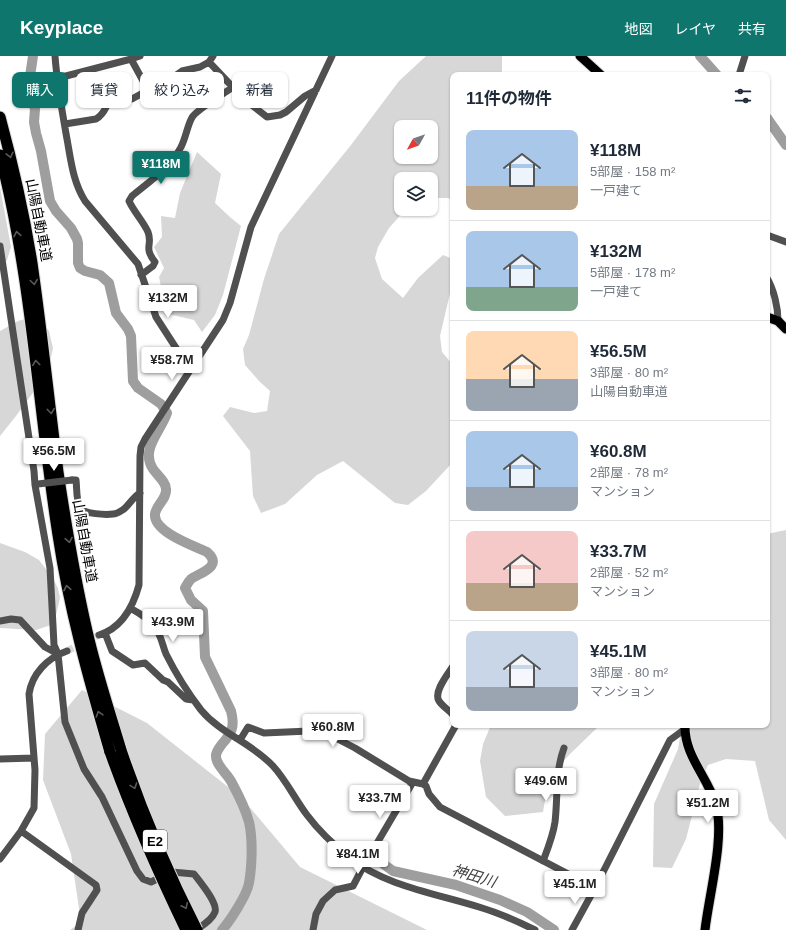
<!DOCTYPE html>
<html lang="ja">
<meta charset="utf-8">
<style>
:root{--surface:#fff;--page:#f2f2f3;--text:#1f2937;--muted:#747a83;--line:#e0e1e3;--accent:#0f766e}
body{margin:0;font-family:Helvetica,"Noto Sans JP",sans-serif;background:var(--page);color:var(--text);height:100vh;display:flex;flex-direction:column;font-size:15px;white-space:nowrap}
*{box-sizing:border-box;margin:0}
p{font-size:13px;color:var(--muted)}
.icon{flex:none;width:22px;height:22px;fill:none;stroke:currentColor;stroke-width:2;stroke-linecap:round;stroke-linejoin:round}
.map{position:relative;flex:1;overflow:hidden}
.panel{position:absolute;left:450px;top:16px;width:320px;height:656px;display:flex;flex-direction:column;background:var(--surface);border-radius:8px;box-shadow:0 1px 3px #0004}
.panel>*{flex:none}
.hud{position:absolute;left:12px;top:16px;width:378px;height:36px;display:flex;gap:8px}
.needle{width:26px;rotate:230deg}
.fabs{position:absolute;left:394px;top:64px;display:grid;gap:8px}
.fabs a{display:grid;place-items:center;width:44px;height:44px;border-radius:8px;background:var(--surface);box-shadow:0 1px 3px #0004;font-size:20px}
.price{position:absolute;translate:-50% -34px;padding:0 9px;border-radius:4px;background:#fff;color:#222;font-size:13px;line-height:26px;filter:drop-shadow(0 1px 2px #0008)}
.price::after{content:'';position:absolute;left:50%;top:24px;width:12px;height:9px;margin-left:-6px;background:inherit;clip-path:polygon(0 0,100% 0,50% 100%)}
.price.on{background:var(--accent);color:#fff}
ul{padding:0;list-style:none}
li{display:flex;align-items:center;gap:12px;height:100px;padding:0 16px}
li+li{border-top:1px solid var(--line)}
li span{display:grid;place-items:center;flex:none;width:112px;height:80px;border-radius:8px;color:#555}
li>.icon{margin-inline-start:auto}
span .icon{width:48px;height:48px;fill:#fffc;stroke-width:1}
li b{font-size:17px}
h2{display:flex;justify-content:space-between;align-items:center;height:48px;padding:0 16px;font-size:17px}
.tag{padding:0 14px;border-radius:8px;background:var(--surface);box-shadow:0 1px 3px #0004;font-size:14px;line-height:36px}
.tag.on{background:var(--accent);color:#fff}
header{display:flex;align-items:center;gap:24px;box-sizing:border-box;height:56px;padding:0 20px;background:var(--accent);color:#fff}
header strong{font-size:19px}
nav{display:flex;gap:22px;margin-inline-start:auto;font-size:14px}
.map>svg:first-child{display:block}
</style>
<header>
<strong>Keyplace</strong>
<nav><a>地図</a><a>レイヤ</a><a>共有</a></nav>
</header>
<div class="map">
<svg width="786" height="874" viewBox="0 0 786 874">
<rect width="100%" height="100%" fill="#fff"/>
<!-- green -->
<path fill="#d7d7d7" fill-rule="evenodd" d="M426,0H502V19H453V145L448,142H431V123H401V153H406L389,172L378,191L375,202L382,223L403,242L418,222L443,199L453,203V219L451,233L440,280L442,296L453,309V406L426,435L408,449L395,447L343,405L317,419L285,448L261,457L253,440L250,395L223,360L230,351L254,357L267,355L270,335L260,326L245,309L243,293L249,279L264,223L279,178L351,89L399,25ZM401,71H431V101H401Z
M197,96L221,118L215,147L231,162L241,170L223,239L215,259L202,276L194,264L168,258L164,245L159,221L164,212L154,191L162,181L161,160L175,162L180,137Z
M0,131L11,191L7,204L0,212Z
M32,261L43,268L49,275L53,292L48,316L16,360L0,380V275L18,265Z
M786,474V784L769,764L755,705L726,703L708,709L701,724L686,783L672,812L653,811L654,748L678,693L682,669H767V478Z
M0,487L25,496L39,504L52,521L58,532L60,542L54,568L36,574L0,572Z
M82,634L147,667L242,742L300,811L427,874H70L81,866L71,798L43,724L45,678Z
M491,669H600L570,698L549,721L543,756L505,760L486,741L480,705L483,688Z"/>
<g fill="none" stroke-linecap="round" stroke-linejoin="round">
<!-- river -->
<path stroke="#9e9e9e" stroke-width="10" d="M33,0L28,34L35,53L34,66L36,77L41,95L50,145L56,155L71,172L77,183L78,187V207L80,212L85,215L100,219L109,227L116,257L128,273L131,280L133,325L138,332L161,348L167,357C161,375 140,394 153,413C157,419 166,426 166,433C167,443 156,449 155,458C153,476 194,490 207,496C224,511 199,517 191,523C188,526 187,529 185,532L191,544L203,555L205,601L231,655C235,670 232,677 222,688C220,691 217,694 216,699C215,709 228,718 232,727C238,738 246,755 249,766C253,783 252,810 249,827C247,839 230,865 222,874
M700,0L717,19
M767,62L786,89
M382,807L393,815L456,829L500,844L527,856L554,874"/>
<!-- minor-tunnel -->
<path stroke="#d9d9d9" stroke-width="7" stroke-dasharray="7 3.5" stroke-linecap="butt" d="M67,595L99,579"/>
<!-- major casing -->
<g stroke="#dbdbdb" stroke-width="11">
<path id="major" d="M580,0L601,19
M767,261L778,265L786,273
M685,669C684,700 708,721 716,749C725,781 709,839 705,874"/>
</g>
<!-- highway casing -->
<g stroke="#dbdbdb" stroke-width="13">
<path id="highway" d="M0,61C13,109 24,157 32,207C42,276 49,346 58,416C66,469 75,523 87,575C96,615 109,654 121,694
M0,99C32,223 38,352 58,479C69,553 89,624 110,696"/>
</g>
<!-- minor -->
<path stroke="#505050" stroke-width="7" d="M55,0C57,28 62,55 67,83C71,105 73,126 85,145L138,208L156,261L187,309L192,312
M131,3L148,34
M209,6L244,43L267,61L280,59L286,56L305,40L316,34
M739,19L745,0
M56,20H66L131,3L140,0
M65,68L96,63C113,53 100,36 132,43L148,34H155L182,15L200,11L209,6L213,0
M767,179L786,186
M0,190L34,415L35,429L50,512L54,589L58,598L65,666L84,713L102,741L137,815L143,823L151,826L172,816L194,818C200,826 218,847 215,856C212,864 203,869 196,874
M141,219L153,210L155,206C143,191 153,189 148,176C143,165 134,156 129,145L132,140C150,125 170,112 181,91C186,82 188,66 193,60C202,50 222,39 233,31
M767,222C774,234 778,251 778,265
M72,424H76C77,432 76,444 80,452C84,458 106,459 113,458C117,458 121,455 124,453C130,448 133,441 140,437
M130,552C139,557 148,562 154,570C161,578 162,588 166,598C176,618 188,637 201,654C221,678 252,687 273,710C286,724 295,743 307,759C319,775 335,790 350,802C385,830 438,838 479,851C499,857 517,865 535,874
M0,565L11,563L20,564L45,591L58,598
M105,577L112,595L133,609L145,607L163,624L168,626L186,643L193,644
M99,579C122,572 133,551 139,529L140,400L141,391L145,383L223,264L230,247L251,171L332,0
M453,610C448,618 433,636 439,645C443,651 449,654 453,659
M240,684L248,671L264,677L309,675L320,676L330,679L355,692L409,725L423,728L426,730L429,738L440,751L595,832
M0,703L34,702
M423,728L456,669
M21,775L96,829L97,834L82,857L78,874
M0,803L21,775L34,752L35,714L29,638C32,618 47,602 67,595
M543,805C548,792 553,780 555,766C558,741 555,716 564,692
M313,874L316,858L323,845L335,834L353,830L363,811L413,726
M572,874L595,832L670,684L685,673"/>
<!-- major -->
<use href="#major" stroke="#000" stroke-width="9"/>
<!-- highway -->
<use href="#highway" stroke="#000" stroke-width="11"/>
<!-- highway-bridge casing -->
<g stroke="#dbdbdb" stroke-width="13" stroke-linecap="butt">
<path id="highway-bridge" d="M121,694C142,756 167,815 197,874
M110,696C132,757 158,816 186,874"/>
</g>
<!-- minor-bridge -->
<path stroke="#505050" stroke-width="7" d="M38,428L72,424"/>
<!-- highway-bridge -->
<use href="#highway-bridge" stroke="#000" stroke-width="11"/>
</g>
<!-- one-way arrows -->
<defs><path id="oneway-chevron" d="M-2-3.5L2.5 0L-2 3.5" fill="none" stroke-width="1.6" stroke-linecap="round" stroke-linejoin="round"/></defs>
<g stroke="#595959">
<use href="#oneway-chevron" transform="translate(10 99) rotate(76)"/>
<use href="#oneway-chevron" transform="translate(17 178) rotate(-101)"/>
<use href="#oneway-chevron" transform="translate(34 226) rotate(82)"/>
<use href="#oneway-chevron" transform="translate(36 307) rotate(-97)"/>
<use href="#oneway-chevron" transform="translate(51 355) rotate(83)"/>
<use href="#oneway-chevron" transform="translate(69 484) rotate(80)"/>
<use href="#oneway-chevron" transform="translate(67 532) rotate(-101)"/>
<use href="#oneway-chevron" transform="translate(99 658) rotate(-107)"/>
<use href="#oneway-chevron" transform="translate(134 730) rotate(70)"/>
<use href="#oneway-chevron" transform="translate(185 850) rotate(64)"/>
</g>
<g text-anchor="middle" stroke-width="4" stroke-linejoin="round" paint-order="stroke">
<!-- shield labels -->
<rect fill="#fff" stroke="#4c4c4c" stroke-width="1" x="143" y="774" width="24" height="22" rx="3"/>
<g font-size="13" font-weight="bold" fill="#000">
<text x="155" y="790">E2</text>
</g>
<!-- street labels -->
<g font-size="14" fill="#000" stroke="#fff">
<text transform="translate(39 164) rotate(79)" y="5">山陽自動車道</text>
<text transform="translate(85 485) rotate(80)" y="5">山陽自動車道</text>
</g>
<!-- water labels -->
<g font-size="15" font-style="italic" fill="#3f3f3f" stroke="#fff">
<text transform="translate(474 820) rotate(17)" y="5">神田川</text>
</g>
</g>
</svg>
<div class="fabs">
<a><svg class="needle" viewBox="-14 -14 28 28"><path d="M0-13l5 13h-10z" fill="#e53935"/><path d="M0 13l5-13h-10z" fill="#747a83"/></svg></a>
<a><svg class="icon" aria-label="layers" viewBox="0 0 24 24"><path d="M12 4l9 5-9 5-9-5zM3 14l9 5 9-5"/></svg></a>
</div>
<b class="price on" style="left:161px;top:129px">¥118M</b>
<b class="price" style="left:168px;top:263px">¥132M</b>
<b class="price" style="left:172px;top:325px">¥58.7M</b>
<b class="price" style="left:54px;top:416px">¥56.5M</b>
<b class="price" style="left:173px;top:587px">¥43.9M</b>
<b class="price" style="left:333px;top:692px">¥60.8M</b>
<b class="price" style="left:546px;top:746px">¥49.6M</b>
<b class="price" style="left:380px;top:763px">¥33.7M</b>
<b class="price" style="left:708px;top:768px">¥51.2M</b>
<b class="price" style="left:358px;top:819px">¥84.1M</b>
<b class="price" style="left:575px;top:849px">¥45.1M</b>
<div class="hud">
<a class="tag on">購入</a>
<a class="tag">賃貸</a>
<a class="tag">絞り込み</a>
<a class="tag">新着</a>
</div>
<section class="panel">
<h2>11件の物件<svg class="icon" aria-label="filters" viewBox="0 0 24 24"><path d="M4 7h16M4 17h16"/><circle cx="9" cy="7" r="2"/><circle cx="15" cy="17" r="2"/></svg></h2>
<ul>
<li><span style="background:linear-gradient(#a9c7e8 70%,#b9a48a 0)"><svg class="icon" aria-label="home" viewBox="0 0 24 24"><path d="M3 11l9-7 9 7M6 9v11h12V9"/></svg></span><div><b>¥118M</b><p>5部屋 · 158 m²</p><p>一戸建て</p></div></li>
<li><span style="background:linear-gradient(#a9c7e8 70%,#7fa58c 0)"><svg class="icon" aria-label="home" viewBox="0 0 24 24"><path d="M3 11l9-7 9 7M6 9v11h12V9"/></svg></span><div><b>¥132M</b><p>5部屋 · 178 m²</p><p>一戸建て</p></div></li>
<li><span style="background:linear-gradient(#ffd9b3 60%,#9aa5b1 0)"><svg class="icon" aria-label="home" viewBox="0 0 24 24"><path d="M3 11l9-7 9 7M6 9v11h12V9"/></svg></span><div><b>¥56.5M</b><p>3部屋 · 80 m²</p><p>山陽自動車道</p></div></li>
<li><span style="background:linear-gradient(#a9c7e8 70%,#9aa5b1 0)"><svg class="icon" aria-label="home" viewBox="0 0 24 24"><path d="M3 11l9-7 9 7M6 9v11h12V9"/></svg></span><div><b>¥60.8M</b><p>2部屋 · 78 m²</p><p>マンション</p></div></li>
<li><span style="background:linear-gradient(#f6c9c9 65%,#b9a48a 0)"><svg class="icon" aria-label="home" viewBox="0 0 24 24"><path d="M3 11l9-7 9 7M6 9v11h12V9"/></svg></span><div><b>¥33.7M</b><p>2部屋 · 52 m²</p><p>マンション</p></div></li>
<li><span style="background:linear-gradient(#c9d6e8 70%,#9aa5b1 0)"><svg class="icon" aria-label="home" viewBox="0 0 24 24"><path d="M3 11l9-7 9 7M6 9v11h12V9"/></svg></span><div><b>¥45.1M</b><p>3部屋 · 80 m²</p><p>マンション</p></div></li>
</ul>
</section>
</div>
